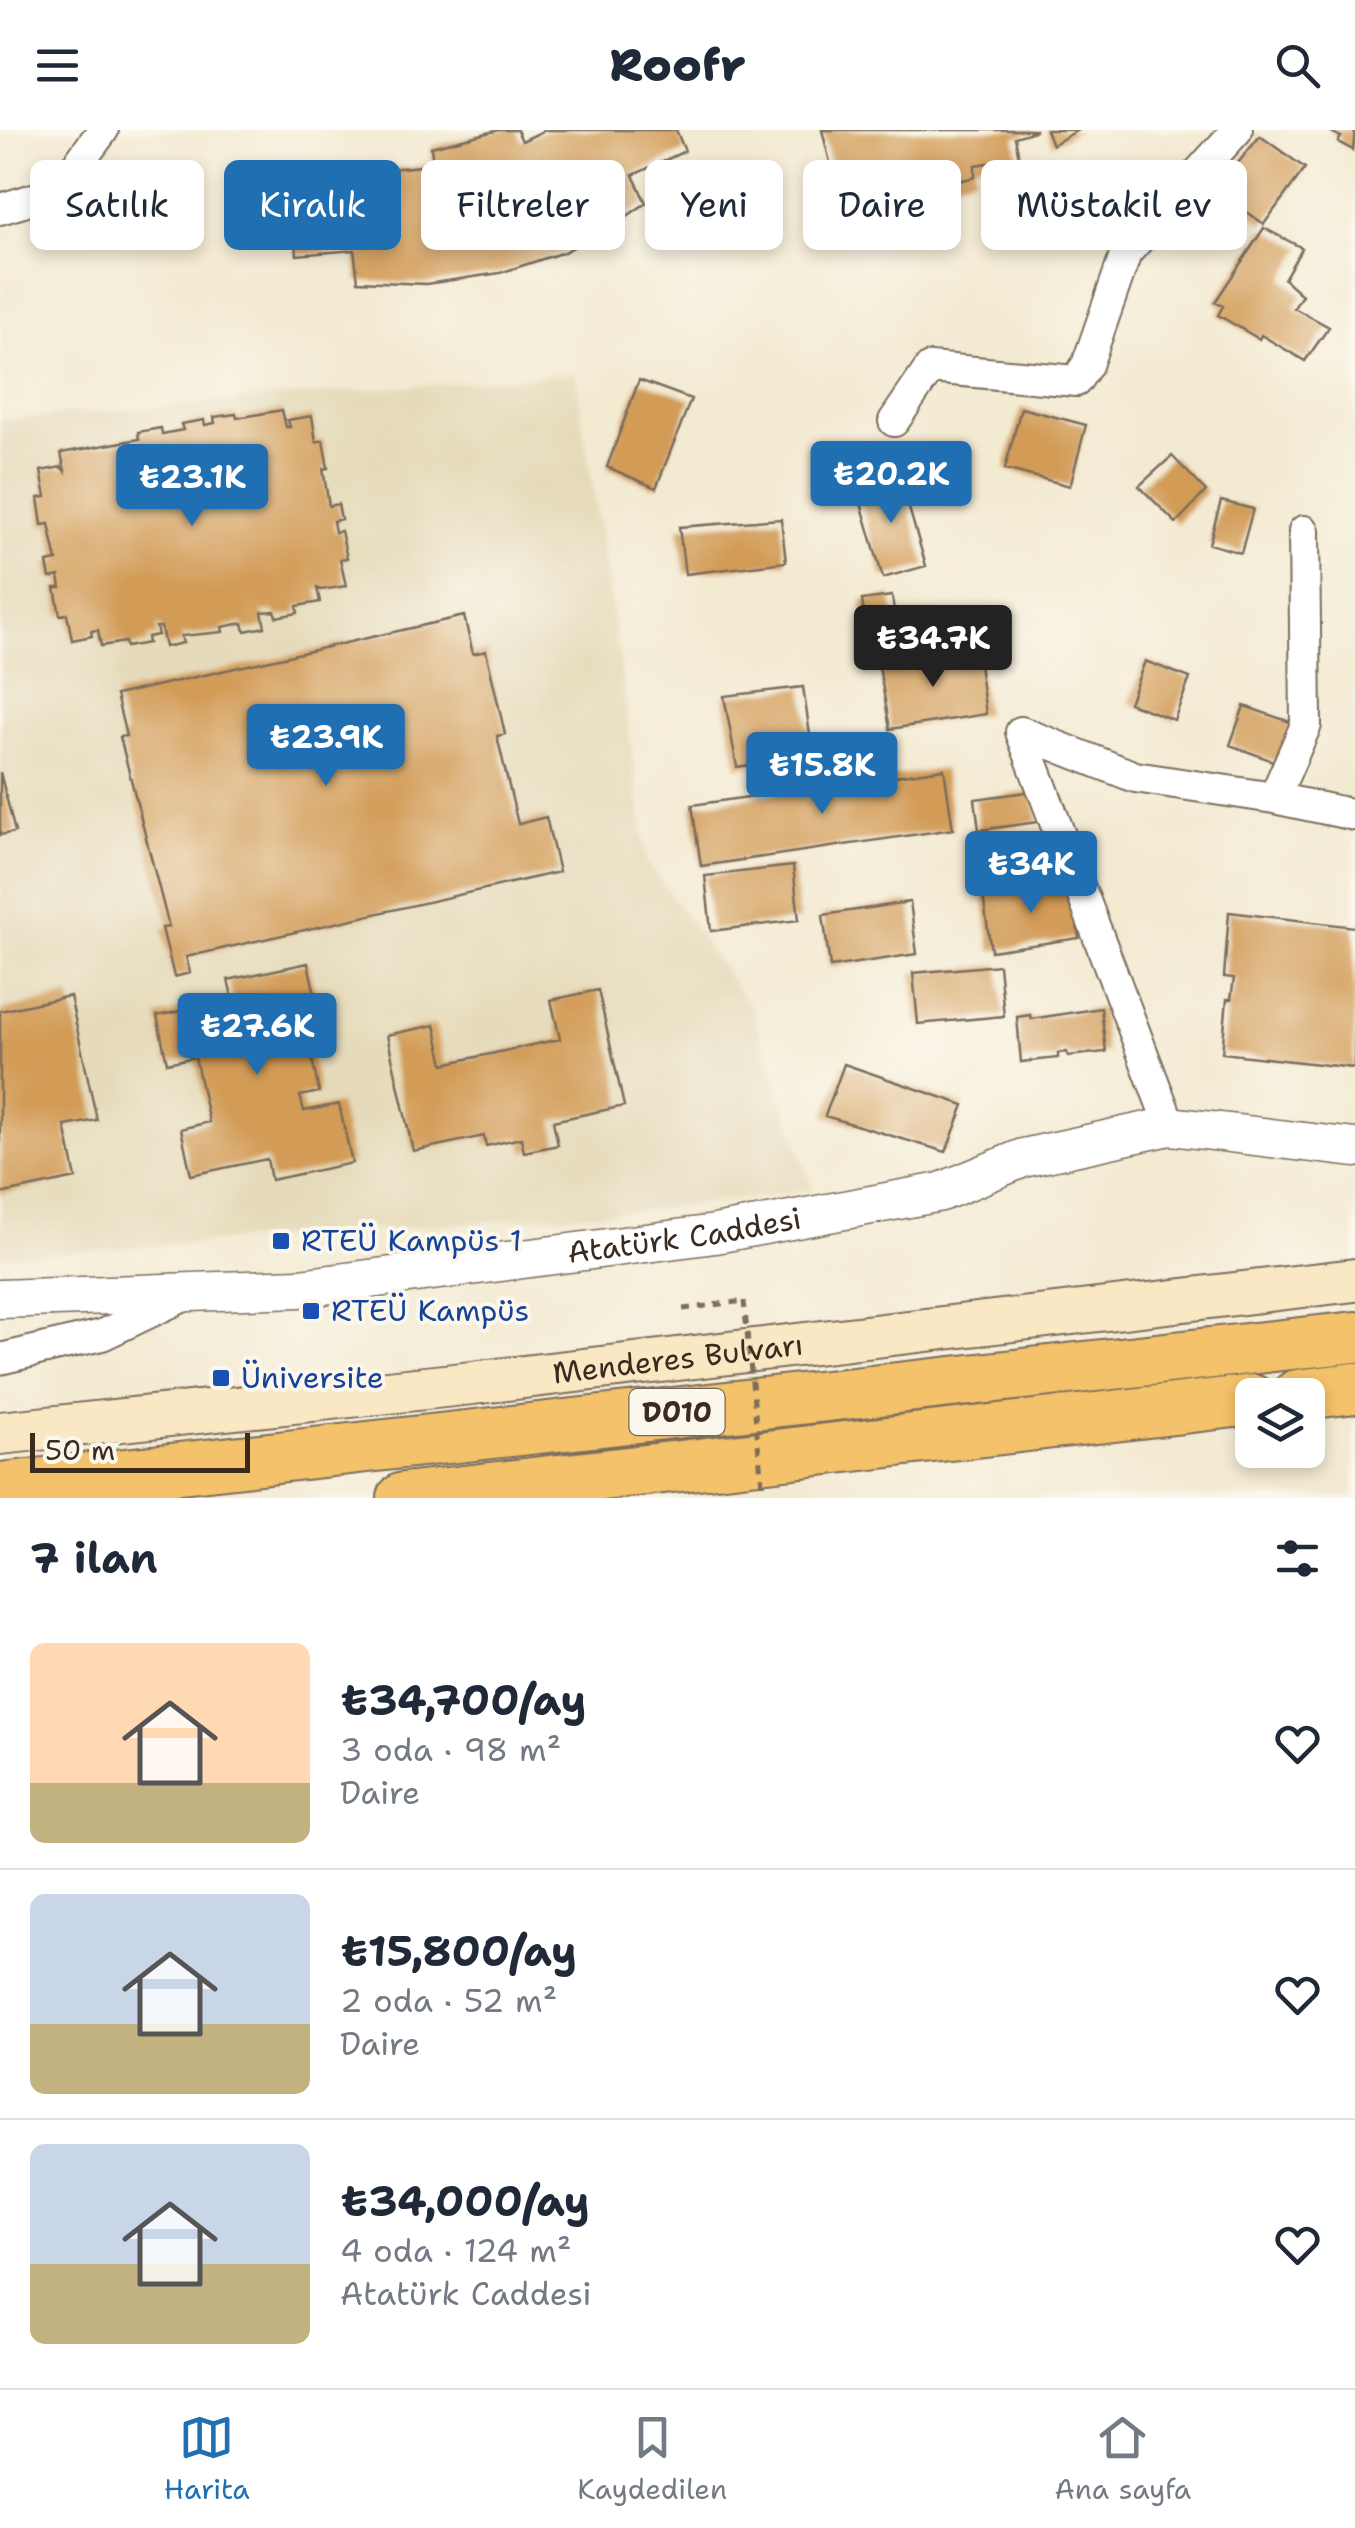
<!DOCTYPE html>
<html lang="tr">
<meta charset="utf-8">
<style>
:root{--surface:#fff;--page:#f2f2f3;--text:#1f2937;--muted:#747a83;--line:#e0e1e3;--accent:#1f6fb2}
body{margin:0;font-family:"Shantell Sans",sans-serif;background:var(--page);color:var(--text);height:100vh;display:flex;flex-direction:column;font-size:38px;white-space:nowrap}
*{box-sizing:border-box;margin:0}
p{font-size:32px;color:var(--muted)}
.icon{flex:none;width:55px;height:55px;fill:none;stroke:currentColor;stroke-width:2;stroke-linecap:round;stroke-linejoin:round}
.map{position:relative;height:1368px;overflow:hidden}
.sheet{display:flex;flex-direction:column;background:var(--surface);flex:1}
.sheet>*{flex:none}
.top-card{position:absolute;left:30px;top:30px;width:1295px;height:90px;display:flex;gap:20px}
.controls{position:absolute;left:1235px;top:1248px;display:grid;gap:20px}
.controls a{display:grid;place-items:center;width:90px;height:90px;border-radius:15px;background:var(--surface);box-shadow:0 5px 15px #0003;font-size:50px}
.scale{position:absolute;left:30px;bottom:25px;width:220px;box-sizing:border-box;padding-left:10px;border:5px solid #3b2a1e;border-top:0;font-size:28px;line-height:35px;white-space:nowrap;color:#3b2a1e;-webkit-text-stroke:8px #fbf7ec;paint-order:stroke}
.price{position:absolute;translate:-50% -85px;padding:0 22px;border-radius:10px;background:var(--accent);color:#fff;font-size:32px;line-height:65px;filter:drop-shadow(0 2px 5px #0008)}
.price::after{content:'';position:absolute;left:50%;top:60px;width:30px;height:22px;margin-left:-15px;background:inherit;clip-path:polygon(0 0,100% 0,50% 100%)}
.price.on{background:#222;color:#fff}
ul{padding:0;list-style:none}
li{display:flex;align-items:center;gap:30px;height:250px;padding:0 30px}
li+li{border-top:2px solid var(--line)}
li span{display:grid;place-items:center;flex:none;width:280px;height:200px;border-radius:15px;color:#555}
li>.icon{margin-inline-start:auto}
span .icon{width:120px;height:120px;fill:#fffc;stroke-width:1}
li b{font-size:42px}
h2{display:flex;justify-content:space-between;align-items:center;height:120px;padding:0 30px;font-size:42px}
.chip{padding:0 35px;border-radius:15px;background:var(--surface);box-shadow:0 5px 15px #0003;font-size:35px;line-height:90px}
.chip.on{background:var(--accent);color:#fff}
header{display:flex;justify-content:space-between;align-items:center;height:130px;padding:0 30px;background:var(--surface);font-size:45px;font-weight:800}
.tab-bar{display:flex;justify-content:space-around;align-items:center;height:140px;border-top:2px solid var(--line);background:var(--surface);font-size:28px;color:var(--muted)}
.tab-bar a{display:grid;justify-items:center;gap:5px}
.tab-bar .on{color:var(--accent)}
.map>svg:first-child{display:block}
</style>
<header><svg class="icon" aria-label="menu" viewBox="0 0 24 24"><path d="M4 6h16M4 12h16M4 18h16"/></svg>Roofr<svg class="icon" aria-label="search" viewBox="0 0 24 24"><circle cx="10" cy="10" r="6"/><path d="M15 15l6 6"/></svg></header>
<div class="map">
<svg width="1355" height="1368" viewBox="0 0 1355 1368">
<rect width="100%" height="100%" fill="#fbf7ec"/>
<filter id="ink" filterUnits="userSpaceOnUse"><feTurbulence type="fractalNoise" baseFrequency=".01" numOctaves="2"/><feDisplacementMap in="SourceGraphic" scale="20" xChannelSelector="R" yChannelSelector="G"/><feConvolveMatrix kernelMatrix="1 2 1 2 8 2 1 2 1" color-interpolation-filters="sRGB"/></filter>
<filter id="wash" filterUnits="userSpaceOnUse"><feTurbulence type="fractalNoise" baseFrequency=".0048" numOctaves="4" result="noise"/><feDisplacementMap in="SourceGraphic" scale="40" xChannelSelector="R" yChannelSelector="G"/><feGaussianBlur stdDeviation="2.25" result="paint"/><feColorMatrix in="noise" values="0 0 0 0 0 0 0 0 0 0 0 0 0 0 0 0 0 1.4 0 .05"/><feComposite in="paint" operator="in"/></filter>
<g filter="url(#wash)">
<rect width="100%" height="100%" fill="#f3ead2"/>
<!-- built -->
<path fill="#e5daba" d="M575,243L618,519L647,732L751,878L813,1060L657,1079L0,1127V290Z"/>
<g id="blocks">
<!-- building -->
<path fill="#d29b56" d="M499,0H517L522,11L545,0H676L685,21L633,45L646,73L610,98L564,122L500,143L426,154L358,151L354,120L297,125L290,48L433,35L431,17Z
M822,0H1035V1L1015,7L1019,28L975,35V47L842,81Z
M1046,0H1078L1052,15Z
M1327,0H1355L1353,20L1338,12L1341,7Z
M1260,6L1305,38L1264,94L1216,60Z
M1264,98L1302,118L1284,149L1302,165L1294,178L1329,197L1305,231L1261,205L1259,209L1218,185L1223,176L1215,172Z
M639,250L691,269L656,358L607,337Z
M1021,278L1086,295L1070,356L1005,339Z
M282,280L286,297H290L288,290L312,286L316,312L323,310L328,338L323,339L329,376L338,374L341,389L333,391L335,402L341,401L347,428L340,429L346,456L321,460L317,458L320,472L297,476L298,483L276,487L275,481L262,482L265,497L245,501L243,493L222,497L223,502L181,506L183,513L165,517L161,497H156L158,505L147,507L148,513L126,517L125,512L101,516L98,500L91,501L92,506L72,510L67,484L60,485L55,458H61L59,446L50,448L47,433L57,431L49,394L42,395L38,368L46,367L41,341L61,337L65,341L61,323L139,309L138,302L161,298L162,304L183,300L181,294L204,290L205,295L215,293L214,287L236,284L237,288Z
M1172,326L1206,361L1176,393L1139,356Z
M899,344L926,436L883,448L856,356Z
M1221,371L1253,379L1241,423L1209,414Z
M781,389L786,432L685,444L679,397Z
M892,466L897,504L867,508L862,470Z
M464,486L473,524L486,521L505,604L497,606L518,694L546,687L559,742L186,827L190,843L174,847L162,798L169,797L120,607L126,606L116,565Z
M977,521L986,584L890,599L879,536Z
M1145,531L1190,548L1174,590L1129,573Z
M803,557L813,625L737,637L724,566Z
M1244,576L1293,593L1278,633L1230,615Z
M944,639L953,699L701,736L692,675Z
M0,642L15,702L0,705Z
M1034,661L1038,692L979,700L975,669Z
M793,736L799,790L711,801L705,746Z
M1071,752L1079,808L991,821L983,765Z
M910,772L917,824L830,837L823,785Z
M1229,782L1355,797L1354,938L1222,923L1227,869H1231L1234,848L1224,847Z
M308,833L321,892L286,900L289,914L308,910L319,962L300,966L304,981L339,974L352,1033L271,1050L267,1029L191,1045L181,999L209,992L195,927L167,933L157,886L233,870L228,850Z
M999,835L1004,886L918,894L913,843Z
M598,860L624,976L553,991L558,1015L524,1022L521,1008L486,1016L484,1006L413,1021L387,905L435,895L444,934L504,921L560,909L551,870Z
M70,866L97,990L65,996L76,1048L0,1064V881Z
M1101,878L1106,922L1068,926L1067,922L1058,923V928L1021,932L1017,887L1030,885L1031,889Z
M844,934L964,975L946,1022L825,986Z"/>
</g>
</g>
<g filter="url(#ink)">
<use href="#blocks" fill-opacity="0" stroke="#7b6d5d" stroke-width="2.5"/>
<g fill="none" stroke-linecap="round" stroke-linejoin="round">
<!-- minor casing -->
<g stroke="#7b6d5d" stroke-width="34">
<path id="minor" d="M0,79L40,67L76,37L103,0
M894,291L930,238L1076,251L1087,235L1126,123L1237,0
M1274,668L1306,595L1304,401
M1170,996L1021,602L1135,647L1274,668L1355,685
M0,1229L102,1205L188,1164"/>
</g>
<!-- tertiary casing -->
<g stroke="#7b6d5d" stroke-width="41">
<g id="tertiary">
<path id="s1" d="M0,1169L300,1158L715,1104L941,1062L1023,1028L1170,996L1355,1018"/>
</g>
</g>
<!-- secondary casing -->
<g stroke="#7b6d5d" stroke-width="46">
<g id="secondary">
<path id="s2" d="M0,1303L463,1254L1355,1150"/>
</g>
</g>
<!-- trunk casing -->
<g stroke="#7b6d5d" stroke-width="54">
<path id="trunk" d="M1297,1265L1355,1258
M0,1358L1355,1207
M403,1368L1252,1270"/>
</g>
<!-- path -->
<path stroke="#7b6d5d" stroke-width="5" stroke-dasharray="8 8" stroke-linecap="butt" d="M683,1179L744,1171"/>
<!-- minor -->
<use href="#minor" stroke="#fff" stroke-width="30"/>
<!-- tertiary -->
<use href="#tertiary" stroke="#fff" stroke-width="38"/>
<!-- secondary -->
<use href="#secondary" stroke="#fae7c3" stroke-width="42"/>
<!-- trunk -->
<use href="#trunk" stroke="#f3c26a" stroke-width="50"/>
<!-- path-bridge -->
<path stroke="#7b6d5d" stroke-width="5" stroke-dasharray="8 8" stroke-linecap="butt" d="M744,1171L762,1354"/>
</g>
</g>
<!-- markers -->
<g fill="#1a4fb4" stroke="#fbf7ec" stroke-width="4">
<rect x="271" y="1101" width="20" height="20" rx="5"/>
<rect x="301" y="1171" width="20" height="20" rx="5"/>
<rect x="211" y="1238" width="20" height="20" rx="5"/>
</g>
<g text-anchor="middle" stroke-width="8" stroke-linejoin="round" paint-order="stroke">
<!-- shield labels -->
<rect fill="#fbf7ec" stroke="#75685c" stroke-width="2.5" x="629.5" y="1259" width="95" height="46" rx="8"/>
<g font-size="28" font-weight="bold" fill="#3b2a1e">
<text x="677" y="1292">D010</text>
</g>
<!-- street labels -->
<g font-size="30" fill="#3b2a1e" stroke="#fbf7ec">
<text dy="10" stroke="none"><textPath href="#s1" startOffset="688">Atatürk Caddesi</textPath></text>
<text dy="10" stroke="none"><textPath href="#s2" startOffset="682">Menderes Bulvarı</textPath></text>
</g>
<!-- transit labels -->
<g font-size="30" fill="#164399" stroke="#fbf7ec" text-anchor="start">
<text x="301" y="1121">RTEÜ Kampüs 1</text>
<text x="331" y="1191">RTEÜ Kampüs</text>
<text x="241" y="1258">Üniversite</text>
</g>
</g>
</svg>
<div class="controls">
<a><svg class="icon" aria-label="layers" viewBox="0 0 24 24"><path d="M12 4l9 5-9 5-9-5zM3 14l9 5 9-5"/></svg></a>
</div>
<div class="scale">50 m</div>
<b class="price" style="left:891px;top:396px">₺20.2K</b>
<b class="price" style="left:192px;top:399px">₺23.1K</b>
<b class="price on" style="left:933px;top:560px">₺34.7K</b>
<b class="price" style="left:326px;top:659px">₺23.9K</b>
<b class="price" style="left:822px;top:687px">₺15.8K</b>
<b class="price" style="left:1031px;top:786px">₺34K</b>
<b class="price" style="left:257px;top:948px">₺27.6K</b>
<div class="top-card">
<a class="chip">Satılık</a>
<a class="chip on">Kiralık</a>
<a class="chip">Filtreler</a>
<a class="chip">Yeni</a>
<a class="chip">Daire</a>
<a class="chip">Müstakil ev</a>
</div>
</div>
<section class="sheet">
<h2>7 ilan<svg class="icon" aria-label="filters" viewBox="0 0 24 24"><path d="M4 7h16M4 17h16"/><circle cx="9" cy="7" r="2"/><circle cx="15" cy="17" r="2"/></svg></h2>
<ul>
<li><span style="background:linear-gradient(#ffd9b3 70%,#c2b280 0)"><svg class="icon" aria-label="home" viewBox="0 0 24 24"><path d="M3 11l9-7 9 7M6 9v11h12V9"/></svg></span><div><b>₺34,700/ay</b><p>3 oda · 98 m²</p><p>Daire</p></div><svg class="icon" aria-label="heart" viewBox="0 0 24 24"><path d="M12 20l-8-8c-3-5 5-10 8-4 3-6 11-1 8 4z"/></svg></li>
<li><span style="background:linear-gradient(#c9d6e8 65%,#c2b280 0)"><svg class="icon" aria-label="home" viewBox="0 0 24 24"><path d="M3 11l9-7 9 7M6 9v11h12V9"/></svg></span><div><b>₺15,800/ay</b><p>2 oda · 52 m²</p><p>Daire</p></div><svg class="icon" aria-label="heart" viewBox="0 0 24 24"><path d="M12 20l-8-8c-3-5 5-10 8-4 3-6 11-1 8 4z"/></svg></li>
<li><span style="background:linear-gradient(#c9d6e8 60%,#c2b280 0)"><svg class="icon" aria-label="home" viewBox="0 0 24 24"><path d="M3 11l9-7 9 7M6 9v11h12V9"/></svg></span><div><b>₺34,000/ay</b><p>4 oda · 124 m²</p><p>Atatürk Caddesi</p></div><svg class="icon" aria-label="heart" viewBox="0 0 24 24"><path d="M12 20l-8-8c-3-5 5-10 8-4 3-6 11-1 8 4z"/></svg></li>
</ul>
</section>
<nav class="tab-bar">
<a class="on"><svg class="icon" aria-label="map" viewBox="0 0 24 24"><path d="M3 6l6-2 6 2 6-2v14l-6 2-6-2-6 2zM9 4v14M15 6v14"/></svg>Harita</a>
<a><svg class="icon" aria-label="saved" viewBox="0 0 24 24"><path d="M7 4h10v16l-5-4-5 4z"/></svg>Kaydedilen</a>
<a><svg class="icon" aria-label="home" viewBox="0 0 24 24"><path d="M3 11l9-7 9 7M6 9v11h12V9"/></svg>Ana sayfa</a>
</nav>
